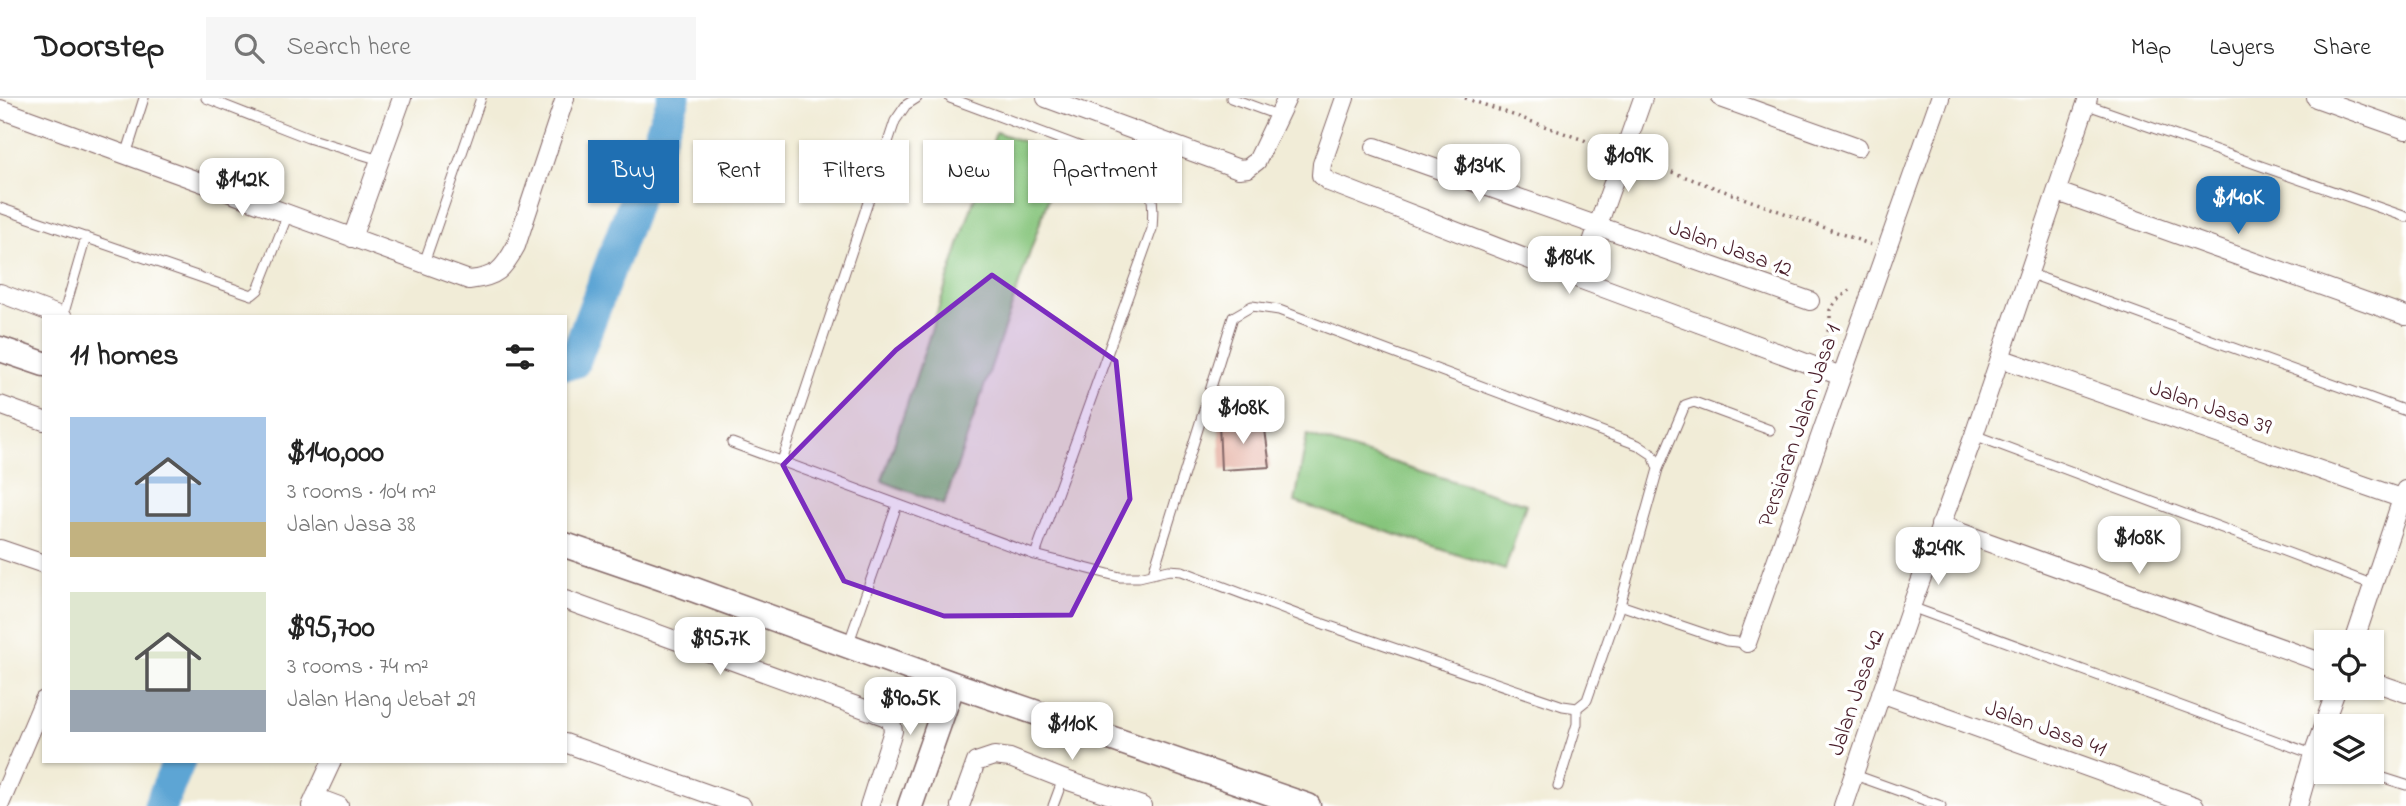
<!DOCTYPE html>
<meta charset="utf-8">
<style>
:root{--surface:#fff;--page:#f6f6f6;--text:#222;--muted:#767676;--line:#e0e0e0;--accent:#1f6fb2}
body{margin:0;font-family:"Indie Flower",sans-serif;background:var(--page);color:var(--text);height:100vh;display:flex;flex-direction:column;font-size:26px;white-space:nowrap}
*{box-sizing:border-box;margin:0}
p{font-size:23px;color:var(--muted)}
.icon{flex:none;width:38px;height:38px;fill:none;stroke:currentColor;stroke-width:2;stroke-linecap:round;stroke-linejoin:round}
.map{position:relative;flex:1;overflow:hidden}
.panel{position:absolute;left:42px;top:217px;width:525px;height:448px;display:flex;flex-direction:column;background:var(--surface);border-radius:0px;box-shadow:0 2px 5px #0004}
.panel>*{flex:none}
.banner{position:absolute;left:588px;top:42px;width:665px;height:63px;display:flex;gap:14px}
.tools{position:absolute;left:2314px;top:532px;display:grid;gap:14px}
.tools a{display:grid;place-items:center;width:70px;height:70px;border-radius:0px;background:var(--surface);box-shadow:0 2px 5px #0004;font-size:35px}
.price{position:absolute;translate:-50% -60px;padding:0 16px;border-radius:14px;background:#fff;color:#222;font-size:23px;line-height:46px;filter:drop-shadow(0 2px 4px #0008)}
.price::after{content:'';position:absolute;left:50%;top:42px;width:21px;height:16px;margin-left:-10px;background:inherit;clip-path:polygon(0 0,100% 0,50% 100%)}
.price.selected{background:var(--accent);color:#fff}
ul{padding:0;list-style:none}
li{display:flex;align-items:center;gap:21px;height:175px;padding:0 28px}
li span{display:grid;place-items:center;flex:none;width:196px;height:140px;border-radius:0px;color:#555}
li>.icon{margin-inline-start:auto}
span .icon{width:84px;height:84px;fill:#fffc;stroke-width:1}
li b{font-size:30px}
h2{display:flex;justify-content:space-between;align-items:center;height:84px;padding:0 28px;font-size:30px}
.pill{padding:0 24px;border-radius:0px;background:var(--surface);box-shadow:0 2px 5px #0004;font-size:24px;line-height:63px}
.pill.selected{background:var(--accent);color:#fff}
header{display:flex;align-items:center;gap:42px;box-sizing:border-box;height:98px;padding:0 35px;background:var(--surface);border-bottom:2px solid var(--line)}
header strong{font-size:33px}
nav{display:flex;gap:38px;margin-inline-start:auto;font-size:24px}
.search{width:490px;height:63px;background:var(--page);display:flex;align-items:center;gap:18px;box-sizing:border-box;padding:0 24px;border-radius:0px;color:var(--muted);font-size:26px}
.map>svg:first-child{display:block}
</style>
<header>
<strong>Doorstep</strong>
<div class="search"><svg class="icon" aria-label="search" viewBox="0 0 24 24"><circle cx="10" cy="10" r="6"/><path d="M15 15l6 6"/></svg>Search here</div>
<nav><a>Map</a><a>Layers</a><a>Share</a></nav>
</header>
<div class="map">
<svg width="2406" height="708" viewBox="0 0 2406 708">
<rect width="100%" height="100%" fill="#fff"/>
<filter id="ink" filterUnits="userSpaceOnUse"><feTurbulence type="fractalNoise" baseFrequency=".0143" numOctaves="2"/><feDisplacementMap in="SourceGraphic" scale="14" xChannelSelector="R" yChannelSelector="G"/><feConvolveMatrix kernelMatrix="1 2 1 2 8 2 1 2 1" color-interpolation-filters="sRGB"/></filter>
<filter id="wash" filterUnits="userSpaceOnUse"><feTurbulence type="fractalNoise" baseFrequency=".00686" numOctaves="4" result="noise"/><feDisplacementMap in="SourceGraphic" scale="28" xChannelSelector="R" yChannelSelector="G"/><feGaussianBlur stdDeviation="1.57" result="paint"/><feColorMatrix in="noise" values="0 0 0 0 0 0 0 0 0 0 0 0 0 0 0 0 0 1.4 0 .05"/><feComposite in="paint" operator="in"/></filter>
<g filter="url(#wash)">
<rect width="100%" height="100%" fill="#f1ecd7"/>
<!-- green -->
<path fill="#86c57c" stroke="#687254" stroke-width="2" d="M996,34L1063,57L944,407L882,383Z
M1307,337L1526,406L1505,472L1295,404Z"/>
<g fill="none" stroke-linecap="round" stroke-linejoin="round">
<!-- river -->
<path stroke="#5da5d4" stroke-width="33" d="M565,265L574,264L674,0
M160,708L179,663"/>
</g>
<g id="blocks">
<!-- building -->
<path fill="#e1a393" d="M1264,324L1270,369L1221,372L1219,325Z"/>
</g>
</g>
<g filter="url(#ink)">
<use href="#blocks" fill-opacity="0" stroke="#846767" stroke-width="2"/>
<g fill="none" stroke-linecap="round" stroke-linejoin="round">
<!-- lane casing -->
<g stroke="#846767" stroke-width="11">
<path id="lane" d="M206,0L308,40L380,62
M950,0L1132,68C1154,92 1154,100 1152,131L1035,457
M1231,0L1280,18
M2085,6L2406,119
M126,57L144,0
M0,110L252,197L258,192L288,116
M424,165L481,0
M2028,175L2406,313
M63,218L86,139
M1974,337L2374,487
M732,345L1035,457L1120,479H1139L1169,472L1182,473L1309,521L1563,608L1577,610L1587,602L1620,507L1658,371L1685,307L1694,304L1770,332
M782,363L895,23L906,7L917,0
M1153,475L1233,219L1252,208L1279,212L1638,347L1653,357L1658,371
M1620,507L1726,543L1747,545
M1911,509L2326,661
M848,547L897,407
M2365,674L2406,687
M1852,676L1941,708
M1558,688L1577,626V610
M1053,708L1063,681"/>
</g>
<!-- street casing -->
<g stroke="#846767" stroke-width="20">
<path id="street" d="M1046,0L1239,71L1248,70L1257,63L1287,0
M1345,0L1322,66L1321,77L1329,84L1579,181L1841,278
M1721,0L1858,49
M2316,0L2406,32
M0,11L469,182C497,179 503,172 516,148L565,0
M1375,49L1810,203
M2058,94L2406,218
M352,140L402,0
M1579,181L1643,0
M0,195L63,219
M2000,260L2406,402
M0,307L44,323
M1940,427L2326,566
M0,451L44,466
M565,502L884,618L891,622L893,633L869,708
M2354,544L2405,392
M1747,545L1940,0
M2371,583L2406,595
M1881,595L2195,708
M565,645L742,708
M315,699L339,708
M0,706L44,602
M311,708L332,663
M960,708L976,664L994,658L1010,660L1063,681L1142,708
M1843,708L1911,509L1974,337L2088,0
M2298,708L2313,656L2337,590"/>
</g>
<!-- secondary casing -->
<g stroke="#846767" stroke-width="27">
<path id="secondary" d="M0,251L44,266
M565,447L673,484L953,586L1308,708
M910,708L953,586"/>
</g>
<!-- path -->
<path stroke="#846767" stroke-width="3.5" stroke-dasharray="2 5" stroke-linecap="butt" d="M1465,0L1609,51
M1639,62L1872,147
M1822,254L1830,226V212L1836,203L1854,189
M1808,318L1807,300L1812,284"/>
<!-- lane -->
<use href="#lane" stroke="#fff" stroke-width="9"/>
<!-- street -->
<use href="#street" stroke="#fff" stroke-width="18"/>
<!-- secondary -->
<use href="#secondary" stroke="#fff" stroke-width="24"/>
</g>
</g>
<!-- marked area -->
<path fill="#7b2cbf" fill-opacity="0.2" stroke="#7b2cbf" stroke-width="5" stroke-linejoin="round" d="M992,177L1116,263L1130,401L1071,517L944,518L844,483L783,367L896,252Z"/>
<g text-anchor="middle" stroke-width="7" stroke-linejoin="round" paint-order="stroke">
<!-- street labels -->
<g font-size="23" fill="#4a1f2b" stroke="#fff">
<text transform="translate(1731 149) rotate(20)" y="8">Jalan Jasa 12</text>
<text transform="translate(2211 308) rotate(19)" y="8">Jalan Jasa 39</text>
<text transform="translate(1798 327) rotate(-71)" y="8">Persiaran Jalan Jasa 1</text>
<text transform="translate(1855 594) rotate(-71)" y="8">Jalan Jasa 42</text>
<text transform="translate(2046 629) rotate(20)" y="8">Jalan Jasa 41</text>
</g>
</g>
</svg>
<div class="tools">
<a><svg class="icon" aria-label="locate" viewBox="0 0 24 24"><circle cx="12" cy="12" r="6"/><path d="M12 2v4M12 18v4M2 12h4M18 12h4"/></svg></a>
<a><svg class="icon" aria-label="layers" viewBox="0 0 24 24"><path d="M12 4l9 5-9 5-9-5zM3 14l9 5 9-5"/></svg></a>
</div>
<b class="price" style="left:1628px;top:96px">$109K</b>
<b class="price" style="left:1479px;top:106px">$134K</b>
<b class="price" style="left:242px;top:120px">$142K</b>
<b class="price selected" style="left:2238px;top:138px">$140K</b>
<b class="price" style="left:1569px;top:198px">$184K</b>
<b class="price" style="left:1243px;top:348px">$108K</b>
<b class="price" style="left:2139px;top:478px">$108K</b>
<b class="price" style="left:1938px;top:489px">$249K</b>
<b class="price" style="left:720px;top:579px">$95.7K</b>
<b class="price" style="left:910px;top:639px">$90.5K</b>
<b class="price" style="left:1072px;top:664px">$110K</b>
<div class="banner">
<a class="pill selected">Buy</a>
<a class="pill">Rent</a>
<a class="pill">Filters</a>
<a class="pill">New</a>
<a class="pill">Apartment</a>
</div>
<section class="panel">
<h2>11 homes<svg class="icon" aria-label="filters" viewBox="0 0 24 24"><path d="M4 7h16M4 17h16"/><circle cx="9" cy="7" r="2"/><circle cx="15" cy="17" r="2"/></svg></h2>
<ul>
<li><span style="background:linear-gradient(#a9c7e8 75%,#c2b280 0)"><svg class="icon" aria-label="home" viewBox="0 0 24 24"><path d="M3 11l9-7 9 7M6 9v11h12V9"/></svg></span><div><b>$140,000</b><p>3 rooms · 104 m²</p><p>Jalan Jasa 38</p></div></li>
<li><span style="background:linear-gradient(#dfe7d0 70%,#9aa5b1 0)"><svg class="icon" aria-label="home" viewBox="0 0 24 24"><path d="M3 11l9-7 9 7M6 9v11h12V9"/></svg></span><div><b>$95,700</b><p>3 rooms · 74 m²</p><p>Jalan Hang Jebat 29</p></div></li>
</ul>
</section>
</div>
